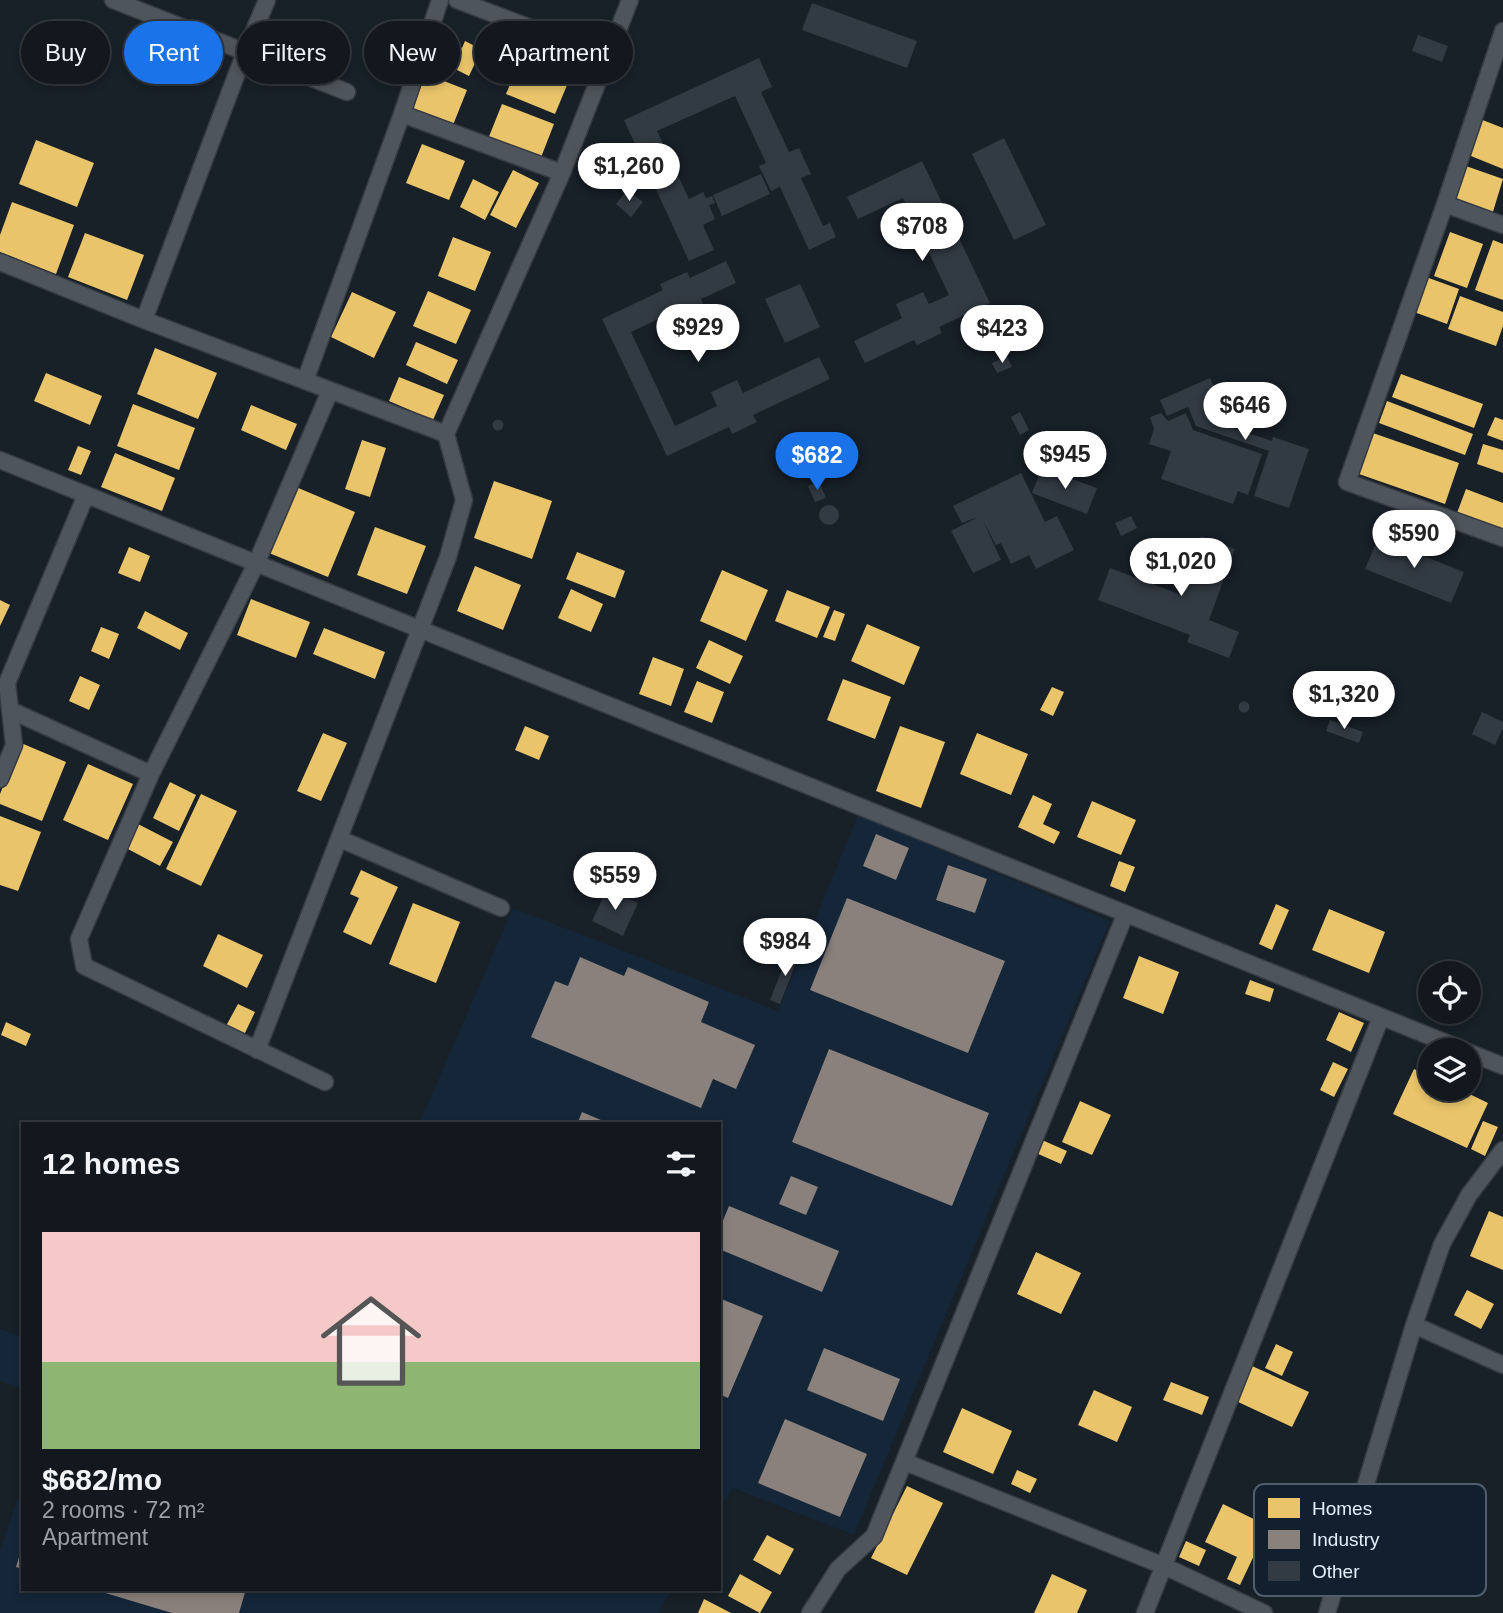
<!DOCTYPE html>
<meta charset="utf-8">
<style>
:root{--surface:#12181e;--page:#1b2127;--text:#f1f3f6;--muted:#9ca0a4;--line:#31373c;--accent:#1a73e8}
body{margin:0;font-family:Helvetica,sans-serif;background:var(--page);color:var(--text);height:100vh;display:flex;flex-direction:column;font-size:26px;white-space:nowrap}
*{box-sizing:border-box;margin:0}
p{font-size:23px;color:var(--muted)}
.icon{flex:none;width:38px;height:38px;fill:none;stroke:currentColor;stroke-width:2;stroke-linecap:round;stroke-linejoin:round}
.map{position:relative;flex:1;overflow:hidden}
.details{position:absolute;left:21px;top:1122px;width:700px;height:469px;display:flex;flex-direction:column;background:var(--surface);border-radius:0px;box-shadow:0 4px 10px #0003,0 0 0 2px var(--line)}
.details>*{flex:none}
.top-card{position:absolute;left:21px;top:21px;width:700px;height:63px;display:flex;gap:14px}
.buttons{position:absolute;left:1418px;top:961px;display:grid;gap:14px}
.buttons a{display:grid;place-items:center;width:63px;height:63px;border-radius:50%;background:var(--surface);box-shadow:0 4px 10px #0003,0 0 0 2px var(--line);font-size:35px}
.price{position:absolute;translate:-50% -60px;padding:0 16px;border-radius:24px;background:#fff;color:#222;font-size:23px;line-height:46px;filter:drop-shadow(0 2px 4px #0008)}
.price::after{content:'';position:absolute;left:50%;top:42px;width:21px;height:16px;margin-left:-10px;background:inherit;clip-path:polygon(0 0,100% 0,50% 100%)}
.price.current{background:var(--accent);color:#fff}
ul{padding:0;list-style:none}
li{display:grid;align-content:center;gap:14px;height:371px;padding:0 21px}
li span{display:grid;place-items:center;height:217px;border-radius:0px;color:#555}
li>.icon{margin-inline-start:auto}
span .icon{width:126px;height:126px;fill:#fffc;stroke-width:1}
li b{font-size:30px}
h2{display:flex;justify-content:space-between;align-items:center;height:84px;padding:0 21px;font-size:30px}
.chip{padding:0 24px;border-radius:32px;background:var(--surface);box-shadow:0 4px 10px #0003,0 0 0 2px var(--line);font-size:24px;line-height:63px}
.chip.current{background:var(--accent);color:#fff}
.map>svg:first-child{display:block}
</style>
<div class="map">
<svg width="1503" height="1613" viewBox="0 0 1503 1613">
<rect width="100%" height="100%" fill="#182028"/>
<!-- built -->
<path fill="#152639" d="M858,815L1110,921L854,1535L733,1488L719,1510V1124H419L513,908L778,1011Z
M0,1329L23,1337V1388L0,1381Z
M23,1484V1589H672L658,1613H0V1550Z"/>
<!-- homes -->
<path fill="#e9c46a" d="M490,37L517,49L507,72L511,74L509,79L500,75L498,79L483,73L488,62L480,59Z
M465,41L477,47L473,55L478,57L469,76L445,64L447,60L439,56L445,43L453,47L455,44L462,48Z
M526,46L575,66L555,114L506,94Z
M426,74L467,90L453,125L412,109Z
M502,104L554,124L540,160L488,139Z
M1480,119L1503,128V169L1466,154Z
M36,140L94,163L77,207L19,184Z
M422,144L465,161L449,200L406,183Z
M1463,165L1503,179L1492,215L1451,200Z
M513,170L539,183L516,228L490,215Z
M473,179L499,192L485,220L460,207Z
M12,202L74,225L56,274L0,252V235Z
M1450,232L1483,244L1467,288L1434,276Z
M85,233L144,255L127,300L68,277Z
M453,237L491,252L475,291L438,276Z
M1493,240L1503,244V300L1475,290Z
M1426,277L1459,289L1447,324L1414,312Z
M428,291L471,310L456,344L413,326Z
M352,292L396,312L374,358L331,337Z
M1460,296L1503,312V326L1496,346L1448,329Z
M416,342L458,360L447,384L406,365Z
M155,348L217,373L198,419L137,394Z
M46,373L102,396L90,425L34,401Z
M1401,374L1483,404L1474,428L1392,397Z
M399,377L444,395L433,420L389,401Z
M1387,401L1473,434L1465,455L1379,423Z
M133,404L195,428L179,470L117,446Z
M251,405L297,424L286,450L241,430Z
M1495,417L1503,420V441L1487,435Z
M1370,432L1459,463L1445,504L1356,473Z
M362,440L386,448L370,497L345,489Z
M1483,444L1503,450V473L1477,464Z
M78,446L91,451L81,475L68,470Z
M115,453L175,478L162,511L101,487Z
M494,481L552,501L532,559L474,538Z
M296,487L355,512L328,577L269,553Z
M1466,489L1503,503V530L1457,513Z
M375,527L426,546L407,594L357,575Z
M129,547L150,556L140,582L118,573Z
M577,552L625,571L615,598L566,579Z
M475,566L521,585L503,630L457,611Z
M722,570L768,590L746,641L700,621Z
M571,589L603,604L591,632L558,618Z
M787,590L830,607L817,638L775,621Z
M251,599L310,622L296,658L237,635Z
M0,600L10,605L0,626Z
M834,610L845,614L835,641L823,637Z
M145,611L188,633L180,650L137,628Z
M867,624L920,647L904,685L851,661Z
M101,627L119,634L109,659L91,651Z
M324,628L385,652L375,679L313,654Z
M709,640L743,656L730,684L696,668Z
M653,657L684,669L671,706L639,694Z
M80,676L100,685L89,710L69,701Z
M843,679L891,697L875,739L827,720Z
M697,681L724,692L712,723L684,712Z
M1052,687L1064,692L1053,716L1040,710Z
M525,726L549,736L539,760L515,750Z
M900,726L945,742L921,808L876,791Z
M323,733L347,743L321,801L297,791Z
M977,733L1028,754L1011,795L960,774Z
M21,743L66,762L42,821L0,804V794Z
M88,764L133,784L108,840L63,820Z
M170,782L196,795L179,831L153,818Z
M201,794L237,811L201,886L166,869Z
M1033,795L1052,804L1043,824L1060,832L1054,844L1018,827Z
M1092,801L1136,820L1121,855L1077,837Z
M0,816L41,832L18,891L0,885Z
M138,824L173,842L160,866L126,848Z
M1119,861L1135,867L1125,892L1110,886Z
M361,870L398,887L371,945L343,932L359,898L350,894Z
M413,903L460,922L436,983L389,964Z
M1276,904L1289,910L1272,950L1259,944Z
M1329,909L1385,932L1369,973L1312,950Z
M218,934L263,955L247,988L203,966Z
M1139,956L1179,972L1163,1014L1123,998Z
M1250,980L1274,989L1270,1002L1245,994Z
M238,1004L255,1012L244,1035L226,1026Z
M1339,1012L1364,1023L1351,1052L1326,1040Z
M6,1022L31,1034L26,1046L1,1035Z
M1333,1062L1348,1069L1334,1097L1320,1090Z
M1414,1069L1430,1076V1088H1457L1488,1103L1467,1148L1393,1114Z
M1080,1101L1111,1115L1092,1155L1062,1142Z
M1483,1121L1498,1127L1485,1156L1471,1149Z
M1042,1140L1067,1151L1061,1164L1036,1153Z
M1489,1211L1503,1217V1270L1470,1256Z
M1036,1252L1081,1273L1061,1314L1017,1294Z
M1467,1290L1494,1304L1481,1329L1454,1315Z
M1276,1344L1293,1352L1282,1376L1265,1368Z
M1252,1366L1309,1392L1292,1427L1236,1401Z
M1171,1382L1209,1397L1202,1415L1163,1400Z
M1094,1390L1132,1407L1117,1442L1078,1425Z
M962,1408L1012,1431L993,1474L943,1452Z
M1017,1470L1037,1479L1030,1493L1011,1484Z
M907,1486L943,1503L907,1575L871,1558Z
M1223,1504L1268,1526L1240,1585L1227,1579L1237,1557L1205,1542Z
M767,1535L794,1549L780,1575L753,1560Z
M1186,1541L1206,1550L1199,1566L1179,1557Z
M740,1574L772,1592L760,1613L728,1596Z
M1052,1574L1087,1590L1077,1613H1034Z
M704,1599L731,1613H698Z"/>
<!-- industry -->
<path fill="#8a817c" d="M876,834L909,848L896,880L863,866Z
M948,865L987,879L975,913L936,900Z
M847,898L1005,961L968,1053L810,990Z
M580,957L624,976L628,967L709,1002L701,1022L755,1045L736,1089L713,1079L701,1108L531,1037L555,981L568,986Z
M829,1049L989,1113L952,1206L792,1142Z
M582,1112L608,1123V1124H577Z
M791,1176L818,1187L806,1215L779,1204Z
M729,1206L839,1251L822,1292L719,1249V1230Z
M719,1298L763,1316L728,1398L719,1394Z
M824,1348L900,1379L883,1421L807,1390Z
M785,1419L867,1454L840,1517L758,1483Z
M22,1547L23,1548V1569L16,1567Z
M92,1589H246L239,1613H172Z"/>
<!-- building -->
<path fill="#323a43" d="M812,3L917,41L907,68L802,30Z
M1418,35L1448,46L1442,62L1412,51Z
M759,58L772,87L761,92L789,152L799,148L811,174L801,178L823,226L830,223L836,237L809,250L780,187L771,191L759,166L766,163L735,96L657,131L689,199L703,192L706,198L712,196L715,203L709,205L715,219L703,225L714,250L689,261L624,120Z
M1004,138L1046,225L1014,240L972,154Z
M922,161L990,303L939,327L942,333L917,345L914,340L865,363L854,341L902,318L896,304L923,292L929,304L949,295L903,198L858,219L847,197Z
M761,174L770,194L722,216L713,195Z
M627,190L643,202L631,217L616,204Z
M726,261L736,283L701,299L707,312L679,325L673,312L631,332L675,426L717,406L711,392L737,380L743,393L819,357L830,379L753,415L757,422L732,434L729,427L667,456L602,319L663,290L660,284L687,272L690,278Z
M800,284L820,327L785,343L765,299Z
M1007,356L1012,367L997,373L992,363Z
M1210,378L1225,412L1208,420L1272,441L1273,437L1309,449L1289,508L1254,496L1269,451L1196,426L1188,407L1167,416L1160,400Z
M1020,412L1029,430L1020,435L1011,417Z
M1161,413L1168,421L1186,413L1193,430L1262,454L1248,495L1238,491L1233,504L1161,479L1171,451L1149,444L1154,429L1150,417Z
M492.5 425a5.5 5.5 0 1 1 11 0a5.5 5.5 0 1 1-11 0Z
M1042,468L1097,488L1087,514L1032,493Z
M1021,473L1045,522L1057,516L1074,550L1036,569L1029,555L1011,564L1001,543L996,545L983,521L1001,560L973,573L951,531L978,517L962,523L953,506Z
M819,481L826,498L815,502L808,486Z
M819 515a10 10 0 1 1 20 0a10 10 0 1 1-20 0Z
M1131,516L1137,528L1121,536L1115,523Z
M1201,536L1235,549L1209,620L1239,632L1229,658L1187,642L1190,635L1098,600L1110,568L1179,594Z
M1378,538L1464,572L1451,603L1365,569Z
M1238.5 707a5.5 5.5 0 1 1 11 0a5.5 5.5 0 1 1-11 0Z
M1482,712L1503,722V728L1495,745L1472,734Z
M1330,720L1363,732L1359,743L1326,731Z
M607,889L638,903L623,936L592,921Z
M789,952L799,956L780,1004L770,1000Z"/>
<g fill="none" stroke-linecap="round" stroke-linejoin="round">
<!-- street casing -->
<g stroke="#353b42" stroke-width="19">
<path id="street" d="M113,0L347,92
M457,0L607,57
M1503,31L1445,204L1347,482L1503,538
M402,114L562,173
M1445,204L1503,225
M0,262L144,320L446,434
M144,320L245,52L267,0
M305,381L402,114L440,0
M0,460L1464,1050
M10,710L151,774
M0,779L14,745L7,683L86,495
M340,839L501,908
M257,1050L448,557L464,500L446,434L562,173L630,0
M1468,1052L1503,1066
M325,1082L84,966L79,939L151,774L256,564L330,391
M1414,1325L1503,1365
M905,1462L1164,1566L1264,1613
M810,1613L838,1569L874,1536L1125,915
M1145,1613L1381,1017
M1327,1613L1414,1325L1442,1244L1469,1195L1503,1150"/>
</g>
<!-- street -->
<use href="#street" stroke="#4e555c" stroke-width="16"/>
</g>
<!-- legend -->
<rect x="1254" y="1484" width="232" height="112" rx="10" fill="#111f2f" stroke="#505d6c" stroke-width="2"/>
<rect x="1268" y="1498" width="32" height="20" fill="#e9c46a"/>
<rect x="1268" y="1530" width="32" height="19" fill="#8a817c"/>
<rect x="1268" y="1561" width="32" height="20" fill="#323a43"/>
<g font-size="19" fill="#e4eef9">
<text x="1312" y="1515">Homes</text>
<text x="1312" y="1546">Industry</text>
<text x="1312" y="1578">Other</text>
</g>
</svg>
<div class="buttons">
<a><svg class="icon" aria-label="locate" viewBox="0 0 24 24"><circle cx="12" cy="12" r="6"/><path d="M12 2v4M12 18v4M2 12h4M18 12h4"/></svg></a>
<a><svg class="icon" aria-label="layers" viewBox="0 0 24 24"><path d="M12 4l9 5-9 5-9-5zM3 14l9 5 9-5"/></svg></a>
</div>
<b class="price" style="left:629px;top:203px">$1,260</b>
<b class="price" style="left:922px;top:263px">$708</b>
<b class="price" style="left:698px;top:364px">$929</b>
<b class="price" style="left:1002px;top:365px">$423</b>
<b class="price" style="left:1245px;top:442px">$646</b>
<b class="price" style="left:1065px;top:491px">$945</b>
<b class="price current" style="left:817px;top:492px">$682</b>
<b class="price" style="left:1414px;top:570px">$590</b>
<b class="price" style="left:1181px;top:598px">$1,020</b>
<b class="price" style="left:1344px;top:731px">$1,320</b>
<b class="price" style="left:615px;top:912px">$559</b>
<b class="price" style="left:785px;top:978px">$984</b>
<div class="top-card">
<a class="chip">Buy</a>
<a class="chip current">Rent</a>
<a class="chip">Filters</a>
<a class="chip">New</a>
<a class="chip">Apartment</a>
</div>
<section class="details">
<h2>12 homes<svg class="icon" aria-label="filters" viewBox="0 0 24 24"><path d="M4 7h16M4 17h16"/><circle cx="9" cy="7" r="2"/><circle cx="15" cy="17" r="2"/></svg></h2>
<ul>
<li><span style="background:linear-gradient(#f6c9c9 60%,#8fb573 0)"><svg class="icon" aria-label="home" viewBox="0 0 24 24"><path d="M3 11l9-7 9 7M6 9v11h12V9"/></svg></span><div><b>$682/mo</b><p>2 rooms · 72 m²</p><p>Apartment</p></div></li>
</ul>
</section>
</div>
